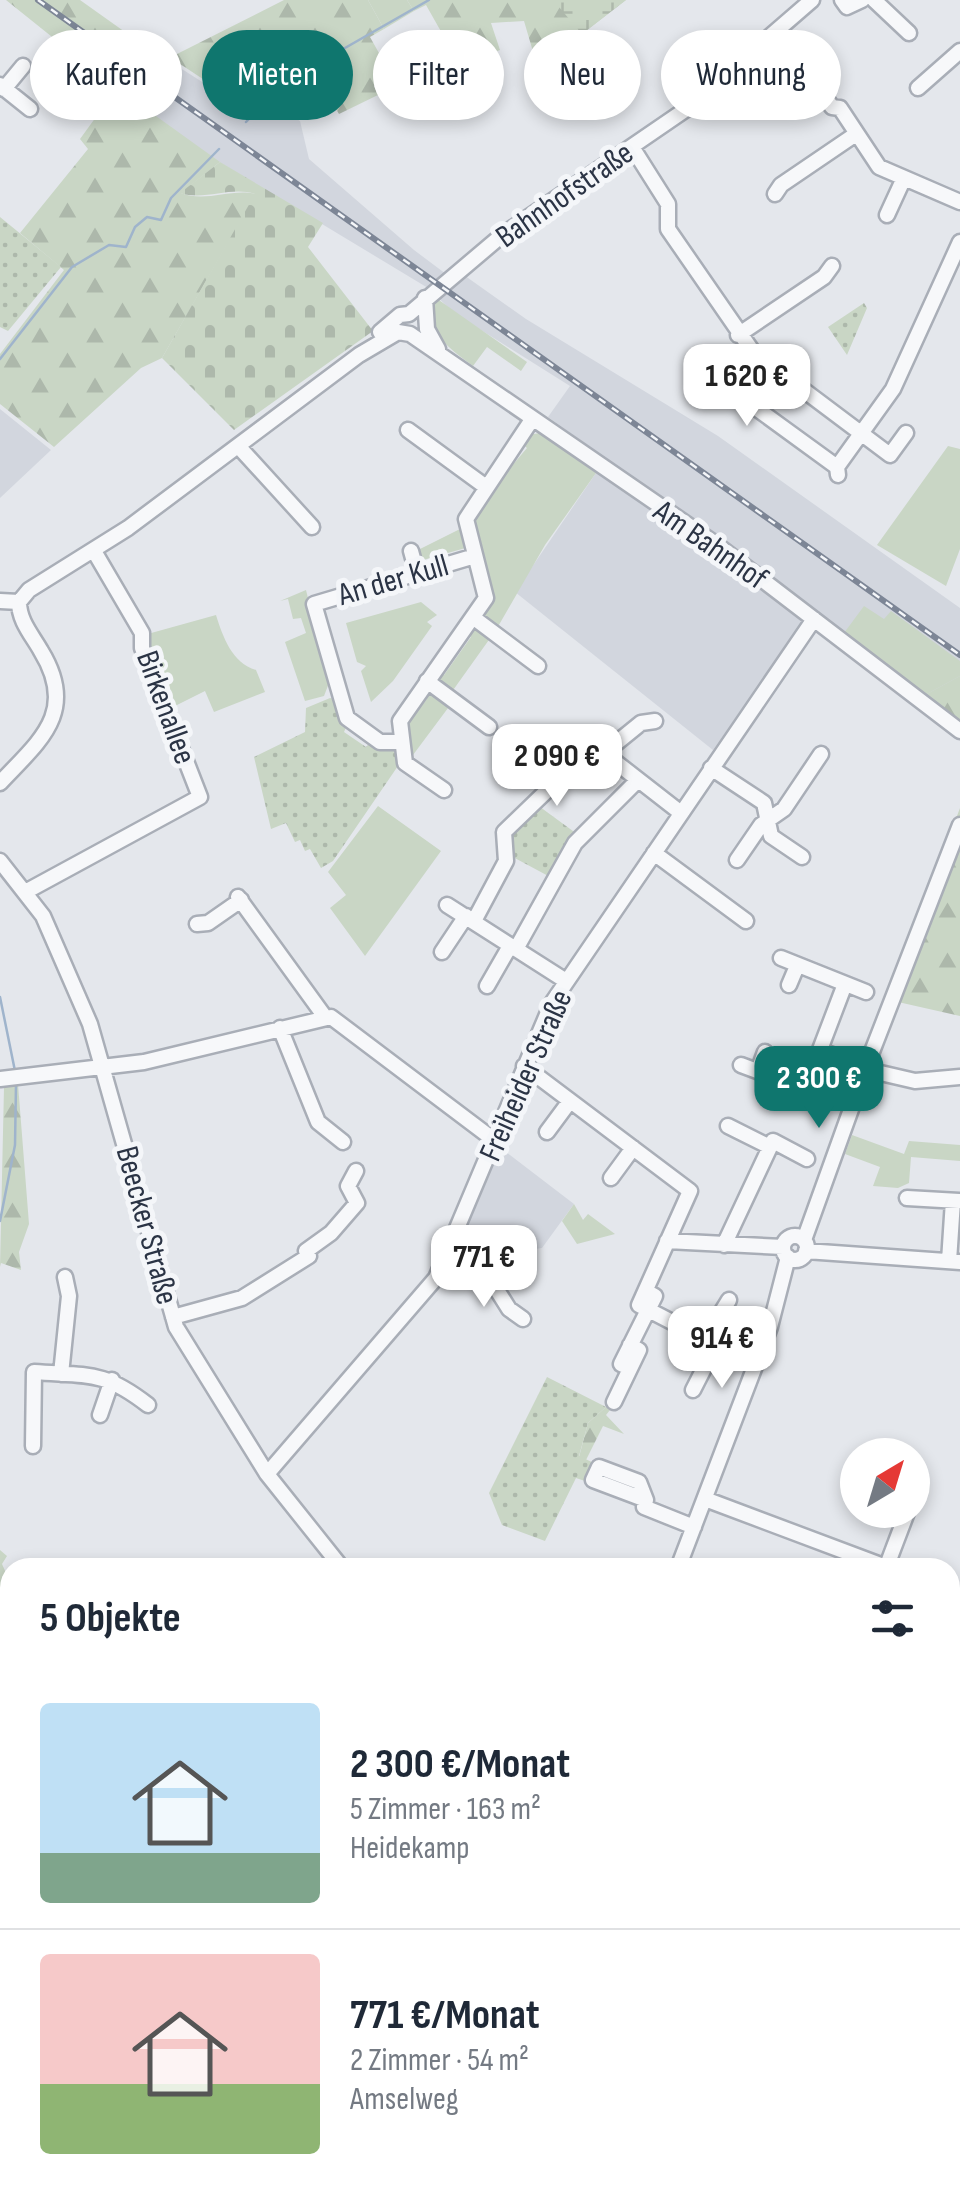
<!DOCTYPE html>
<html lang="de">
<meta charset="utf-8">
<style>
:root{--surface:#fff;--page:#f2f2f3;--text:#1f2937;--muted:#747a83;--line:#e0e1e3;--accent:#0f766e}
body{margin:0;font-family:"Sofia Sans Condensed",sans-serif;background:var(--page);color:var(--text);height:100vh;display:flex;flex-direction:column;font-size:38px;white-space:nowrap}
*{box-sizing:border-box;margin:0}
p{font-size:32px;color:var(--muted)}
.icon{flex:none;width:55px;height:55px;fill:none;stroke:currentColor;stroke-width:2;stroke-linecap:round;stroke-linejoin:round}
.map{position:relative;flex:1;overflow:hidden}
.sheet{position:absolute;left:0px;top:1558px;width:960px;height:642px;display:flex;flex-direction:column;background:var(--surface);border-radius:30px 30px 0 0;box-shadow:0 5px 15px #0003}
.sheet>*{flex:none}
.hud{position:absolute;left:30px;top:30px;width:900px;height:90px;display:flex;gap:20px}
.needle{width:65px;rotate:38deg}
.fabs{position:absolute;left:840px;top:1438px;display:grid;gap:20px}
.fabs a{display:grid;place-items:center;width:90px;height:90px;border-radius:50%;background:var(--surface);box-shadow:0 5px 15px #0003;font-size:50px}
.price{position:absolute;translate:-50% -85px;padding:0 22px;border-radius:20px;background:#fff;color:#222;font-size:32px;line-height:65px;filter:drop-shadow(0 2px 5px #0008)}
.price::after{content:'';position:absolute;left:50%;top:60px;width:30px;height:22px;margin-left:-15px;background:inherit;clip-path:polygon(0 0,100% 0,50% 100%)}
.price.active{background:var(--accent);color:#fff}
ul{padding:0;list-style:none}
li{display:flex;align-items:center;gap:30px;height:250px;padding:0 40px}
li+li{border-top:2px solid var(--line)}
li span{display:grid;place-items:center;flex:none;width:280px;height:200px;border-radius:10px;color:#555}
li>.icon{margin-inline-start:auto}
span .icon{width:120px;height:120px;fill:#fffc;stroke-width:1}
li b{font-size:42px}
h2{display:flex;justify-content:space-between;align-items:center;height:120px;padding:0 40px;font-size:42px}
.pill{padding:0 35px;border-radius:45px;background:var(--surface);box-shadow:0 5px 15px #0003;font-size:35px;line-height:90px}
.pill.active{background:var(--accent);color:#fff}
.map>svg:first-child{display:block}
</style>
<div class="map">
<svg width="960" height="2198" viewBox="0 0 960 2198">
<defs>
<pattern id="forest-firs" width="22" height="20" patternUnits="userSpaceOnUse" patternTransform="scale(2.5)"><rect width="22" height="20" fill="#c9d6c5"/><path d="M5 1l3.5 6h-7zM16 11l3.5 6h-7z" fill="#adb8ab"/></pattern>
<pattern id="wetland-marsh" width="20" height="14" patternUnits="userSpaceOnUse" patternTransform="scale(2.5)"><rect width="20" height="14" fill="#c9d6c5"/><path d="M1 5h8M5 5V1M11 12h8M15 12V8" fill="none" stroke="#adb8ab"/></pattern>
<pattern id="cemetery-stones" width="16" height="16" patternUnits="userSpaceOnUse" patternTransform="scale(2.5)"><rect width="16" height="16" fill="#c9d6c5"/><path d="M2 7V4a2 2 0 0 1 4 0v3zM10 15v-3a2 2 0 0 1 4 0v3z" fill="#adb8ab"/></pattern>
<pattern id="park-dots" width="8" height="8" patternUnits="userSpaceOnUse" patternTransform="scale(2.5)"><rect width="8" height="8" fill="#c9d6c5"/><path d="M2 2h.1M6 6h.1" fill="none" stroke="#adb8ab" stroke-width="1.8" stroke-linecap="round"/></pattern>
<pattern id="water-ripples" width="26" height="14" patternUnits="userSpaceOnUse" patternTransform="scale(2.5)"><rect width="26" height="14" fill="#9fb4cc"/><path d="M2 4q2-2 4 0t4 0M15 11q2-2 4 0t4 0" fill="none" stroke="#8293a7"/></pattern>
</defs>
<rect width="100%" height="100%" fill="#e4e7ec"/>
<!-- built -->
<path fill="#d2d6de" d="M125,32L165,60L172,54L174,64L257,117L287,113L300,121L309,159L414,250L454,280L461,273L526,319L718,436L960,608V719L760,568L548,417L570,386L454,313L428,288L206,154L97,73Z
M0,409L51,450L0,498Z
M596,473L714,549L806,619L713,750L515,592Z
M506,1152L574,1204L542,1248L455,1261L452,1257L491,1160L501,1163Z"/>
<!-- grass -->
<path fill="#c9d6c5" d="M368,0H407L414,11L384,29Z
M436,298L527,362L521,371L487,347L473,366C449,348 423,332 436,298Z
M540,433L596,473L545,545L496,630L481,617L474,511L527,448L521,443L528,435Z
M948,446L960,449V549L946,586L877,545Z
M460,529L469,547L416,562L414,552Z
M306,590L329,683L324,696L305,701L285,642L306,633L301,618L293,619L288,599L280,601Z
M421,602L437,615L427,622L432,626L393,681L371,702L361,671L366,666L357,662L346,623Z
M864,606L884,619L891,611L960,661V676L925,695L844,633Z
M216,615C223,637 232,663 256,670L265,692L214,712L205,691L171,708L144,635Z
M475,628L491,637L451,693L436,679L438,671L444,675L471,637L466,633Z
M433,691L451,704L410,759L404,718L408,714L413,717L427,699L421,694Z
M378,806L441,851L365,956L330,908L346,895L328,872Z
M852,1135L904,1154L909,1141L960,1145V1161L911,1157L909,1183L898,1188L873,1186L880,1167L845,1154Z
M574,1204L583,1220L588,1214L615,1234L577,1244L562,1221Z
M0,1914L10,1925V1983L0,1991Z"/>
<!-- forest -->
<path fill="url(#forest-firs)" d="M6,0H80L125,32L97,73Z
M284,0H368L384,29L370,37L389,71L374,86L378,95L339,114L312,70L285,86L256,114L177,62L175,55Z
M407,0H626L582,34L534,55L524,21L491,23L500,50L460,65L426,5L414,11Z
M117,88L220,162L181,193C206,203 230,188 256,194L162,358L141,368L54,447L0,404V354L64,270L20,233L88,149L80,139Z
M960,676V721L925,695Z
M960,808V1016L898,1002L902,961Z
M18,1084L29,1224L19,1252L21,1270L1,1263L0,1267L4,1087Z
M606,1407L610,1410L606,1415L624,1434L603,1426L586,1460L579,1457L588,1423Z
M0,1550L7,1556L2,1564L10,1582V1642L0,1640Z
M10,1838V1925L0,1913V1849Z
M537,2190H735L743,2198H552Z"/>
<!-- wetland -->
<path fill="url(#wetland-marsh)" d="M553,0H626L582,34Z"/>
<!-- cemetery -->
<path fill="url(#cemetery-stones)" d="M220,162L323,223L308,247L373,331L234,430L162,358L255,194C231,186 205,201 180,193Z"/>
<!-- park -->
<path fill="url(#park-dots)" d="M0,217L61,267L8,331L0,327Z
M864,303L867,308L847,355L828,327Z
M330,698L335,699L347,725L344,732L366,747L370,743L397,748L400,763L333,861L321,868L310,849L305,851L300,840L295,842L286,823L271,829L254,757L305,732L306,708Z
M536,804L577,834L552,878L511,856L509,830Z
M547,1377L606,1407L588,1423L579,1456L596,1464L588,1482L576,1478L545,1541L502,1525L489,1493Z
M10,1991V2003L4,2009L10,2018V2126L0,2135V1999Z"/>
<!-- water -->
<path fill="url(#water-ripples)" d="M0,1652L10,1658V1770L0,1750Z"/>
<g fill="none" stroke-linecap="round" stroke-linejoin="round">
<!-- stream -->
<path stroke="#9fb4cc" stroke-width="2.5" d="M246,122L282,84L429,0
M0,359L72,267L109,245L126,247L135,227L147,217L161,220L171,198L219,149
M0,997L15,1071
M0,1221L15,1145L16,1084
M629,2190L647,2198"/>
<!-- minor casing -->
<g stroke="#a9aeb7" stroke-width="19">
<path id="minor" d="M842,0L847,7L862,0
M874,0L909,33
M779,31L832,107L840,108L879,167L960,202
M0,85L30,109
M918,88L960,51
M4,89L23,66
M632,147L668,204V229L753,352L890,455L906,433
M775,194L781,185L856,134
M887,215L904,178
M425,298L427,329L438,349
M380,332L400,315L409,314L501,236L685,110L812,0
M738,335L824,277L832,266
M769,365L745,400L837,467
M408,430L486,487
M239,447L312,527
M838,475L837,467L893,389L960,242
M411,551L417,573
M0,601L19,602
M19,602L29,590L128,528L359,355L398,332L410,334L717,545L960,731
M474,618L538,666
M427,681L489,727
M402,742H380L347,718L314,604L475,556
M604,753L641,723L655,721
M711,768L764,803L771,836L802,857
M0,783C38,742 79,713 41,651C32,635 19,621 19,602
M444,790L405,763L400,721L486,598L466,519L531,421
M654,853L746,921
M737,860L761,825L784,809L821,754
M0,861L43,916L90,1024L176,1327L267,1474L342,1568
M27,891L200,797L142,648V633L94,551
M238,897L325,1017
M447,905L566,981
M474,921L506,861L504,832L586,753H604L681,813
M197,924L208,923L241,900
M516,949L575,843L638,780
M442,952L466,916
M781,958L866,992
M789,985L797,966
M487,986L510,946
M280,1028L318,1122L343,1142
M820,1050L859,1066
M868,1062L960,825
M741,1065L805,1089L845,984
M524,1066L690,1191L639,1305L705,1339L729,1300
M758,1071L765,1052
M872,1071L915,1081L960,1077
M0,1079L144,1062L331,1017L494,1140
M728,1126L770,1147L773,1141L807,1159
M547,1132L570,1101
M611,1178L633,1148
M907,1198L959,1201
M783 1248a12 12 0 1 1 24 0a12 12 0 1 1-24 0Z
M804,1240L863,1076
M667,1241L783,1247
M724,1245L770,1147
M806,1251L960,1262
M949,1261L953,1201
M441,1269L482,1266L509,1309L523,1319
M173,1317L242,1298L309,1256L306,1251L331,1233L357,1203L348,1186L356,1171
M630,1368L621,1364L655,1296L646,1291
M61,1374L69,1296L65,1277
M693,1390L721,1335L710,1329
M614,1402L639,1350L630,1345
M100,1415L112,1380
M33,1446L34,1372C88,1376 103,1370 148,1405
M267,1474L436,1278L552,1003L814,619
M912,1498L915,1492
M705,1499L886,1567
M646,1500L593,1480L599,1467L639,1482L646,1500L644,1507L694,1527
M678,1568L770,1327L788,1257
M886,1568L908,1510
M950,1769L960,1773
M950,1940L960,1931
M456,2190L465,2198
M922,2190L926,2198
M851,2198L857,2190"/>
</g>
<!-- minor -->
<use href="#minor" stroke="#f7f8fa" stroke-width="14"/>
<!-- rail casing -->
<g stroke="#7d8696" stroke-width="6">
<path id="rail" d="M38,0L960,655"/>
</g>
<!-- rail -->
<use href="#rail" stroke="#f4f6f9" stroke-width="2.5" stroke-dasharray="8" stroke-linecap="butt"/>
</g>
<g text-anchor="middle" stroke-width="10" stroke-linejoin="round" paint-order="stroke">
<!-- street labels -->
<g font-size="32" fill="#2b3445" stroke="#f4f6f9">
<text transform="translate(564 194) rotate(-35)" y="11">Bahnhofstraße</text>
<text transform="translate(711 544) rotate(35)" y="11">Am Bahnhof</text>
<text transform="translate(393 579) rotate(-16)" y="11">An der Kull</text>
<text transform="translate(167 707) rotate(70)" y="11">Birkenallee</text>
<text transform="translate(525 1075) rotate(-66)" y="11">Freiheider Straße</text>
<text transform="translate(148 1225) rotate(75)" y="11">Beecker Straße</text>
</g>
</g>
</svg>
<div class="fabs">
<a><svg class="needle" viewBox="-14 -14 28 28"><path d="M0-13l5 13h-10z" fill="#e53935"/><path d="M0 13l5-13h-10z" fill="#747a83"/></svg></a>
</div>
<b class="price" style="left:747px;top:429px">1 620 €</b>
<b class="price" style="left:557px;top:809px">2 090 €</b>
<b class="price active" style="left:819px;top:1131px">2 300 €</b>
<b class="price" style="left:484px;top:1310px">771 €</b>
<b class="price" style="left:722px;top:1391px">914 €</b>
<div class="hud">
<a class="pill">Kaufen</a>
<a class="pill active">Mieten</a>
<a class="pill">Filter</a>
<a class="pill">Neu</a>
<a class="pill">Wohnung</a>
</div>
<section class="sheet">
<h2>5 Objekte<svg class="icon" aria-label="filters" viewBox="0 0 24 24"><path d="M4 7h16M4 17h16"/><circle cx="9" cy="7" r="2"/><circle cx="15" cy="17" r="2"/></svg></h2>
<ul>
<li><span style="background:linear-gradient(#bfe0f5 75%,#7fa58c 0)"><svg class="icon" aria-label="home" viewBox="0 0 24 24"><path d="M3 11l9-7 9 7M6 9v11h12V9"/></svg></span><div><b>2 300 €/Monat</b><p>5 Zimmer · 163 m²</p><p>Heidekamp</p></div></li>
<li><span style="background:linear-gradient(#f6c9c9 65%,#8fb573 0)"><svg class="icon" aria-label="home" viewBox="0 0 24 24"><path d="M3 11l9-7 9 7M6 9v11h12V9"/></svg></span><div><b>771 €/Monat</b><p>2 Zimmer · 54 m²</p><p>Amselweg</p></div></li>
</ul>
</section>
</div>
